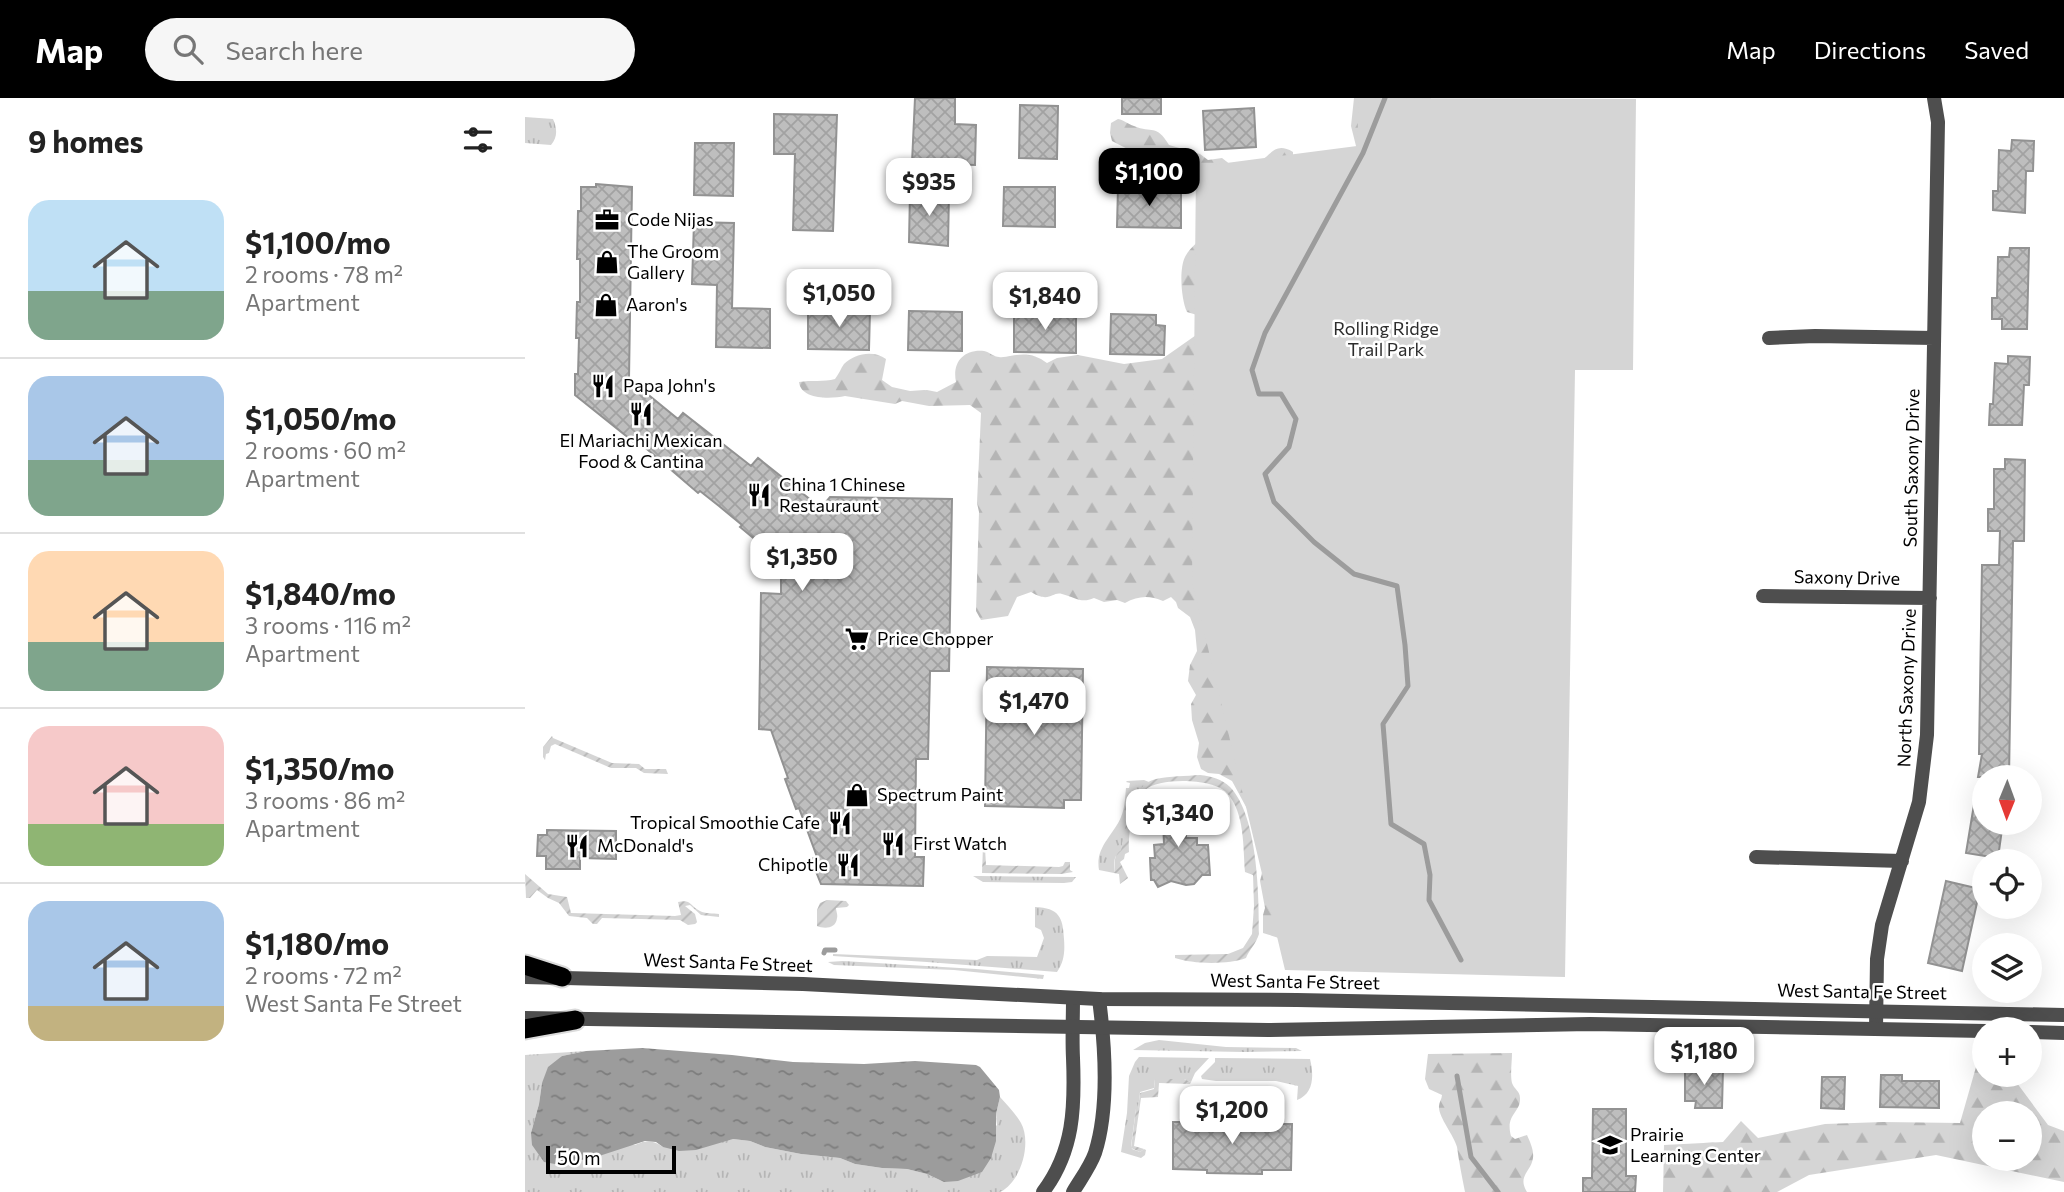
<!DOCTYPE html>
<meta charset="utf-8">
<style>
:root{--surface:#fff;--page:#f6f6f6;--text:#222;--muted:#767676;--line:#e0e0e0;--accent:#000}
body{margin:0;font-family:Commissioner,sans-serif;background:var(--page);color:var(--text);height:100vh;display:flex;flex-direction:column;font-size:26px;white-space:nowrap}
*{box-sizing:border-box;margin:0}
p{font-size:23px;color:var(--muted)}
.icon{flex:none;width:38px;height:38px;fill:none;stroke:currentColor;stroke-width:2;stroke-linecap:round;stroke-linejoin:round}
.map{position:relative;flex:1;overflow:hidden}
.details{display:flex;flex-direction:column;background:var(--surface);width:525px}
.details>*{flex:none}
.needle{width:46px;rotate:181deg}
.fabs{position:absolute;left:1447px;top:667px;display:grid;gap:14px}
.fabs a{display:grid;place-items:center;width:70px;height:70px;border-radius:50%;background:var(--surface);box-shadow:0 7px 28px #0002;font-size:35px}
.scale{position:absolute;left:21px;bottom:18px;width:130px;box-sizing:border-box;padding-left:7px;border:4px solid #000;border-top:0;font-size:19px;line-height:24px;white-space:nowrap;color:#000;-webkit-text-stroke:5px #fff;paint-order:stroke}
.price{position:absolute;translate:-50% -60px;padding:0 16px;border-radius:14px;background:#fff;color:#222;font-size:23px;line-height:46px;filter:drop-shadow(0 2px 4px #0008)}
.price::after{content:'';position:absolute;left:50%;top:42px;width:21px;height:16px;margin-left:-10px;background:inherit;clip-path:polygon(0 0,100% 0,50% 100%)}
.price.current{background:var(--accent);color:#fff}
ul{padding:0;list-style:none}
li{display:flex;align-items:center;gap:21px;height:175px;padding:0 28px}
li+li{border-top:2px solid var(--line)}
li span{display:grid;place-items:center;flex:none;width:196px;height:140px;border-radius:21px;color:#555}
li>.icon{margin-inline-start:auto}
span .icon{width:84px;height:84px;fill:#fffc;stroke-width:1}
li b{font-size:30px}
h2{display:flex;justify-content:space-between;align-items:center;height:84px;padding:0 28px;font-size:30px}
header{display:flex;align-items:center;gap:42px;box-sizing:border-box;height:98px;padding:0 35px;background:var(--accent);color:#fff}
header strong{font-size:33px}
nav{display:flex;gap:38px;margin-inline-start:auto;font-size:24px}
.search{width:490px;height:63px;background:var(--page);display:flex;align-items:center;gap:18px;box-sizing:border-box;padding:0 24px;border-radius:38px;color:var(--muted);font-size:26px}
main{display:flex;flex:1;min-height:0}
.map>svg:first-child{display:block}
</style>
<header>
<strong>Map</strong>
<div class="search"><svg class="icon" aria-label="search" viewBox="0 0 24 24"><circle cx="10" cy="10" r="6"/><path d="M15 15l6 6"/></svg>Search here</div>
<nav><a>Map</a><a>Directions</a><a>Saved</a></nav>
</header>
<main>
<section class="details">
<h2>9 homes<svg class="icon" aria-label="filters" viewBox="0 0 24 24"><path d="M4 7h16M4 17h16"/><circle cx="9" cy="7" r="2"/><circle cx="15" cy="17" r="2"/></svg></h2>
<ul>
<li><span style="background:linear-gradient(#bfe0f5 65%,#7fa58c 0)"><svg class="icon" aria-label="home" viewBox="0 0 24 24"><path d="M3 11l9-7 9 7M6 9v11h12V9"/></svg></span><div><b>$1,100/mo</b><p>2 rooms · 78 m²</p><p>Apartment</p></div></li>
<li><span style="background:linear-gradient(#a9c7e8 60%,#7fa58c 0)"><svg class="icon" aria-label="home" viewBox="0 0 24 24"><path d="M3 11l9-7 9 7M6 9v11h12V9"/></svg></span><div><b>$1,050/mo</b><p>2 rooms · 60 m²</p><p>Apartment</p></div></li>
<li><span style="background:linear-gradient(#ffd9b3 65%,#7fa58c 0)"><svg class="icon" aria-label="home" viewBox="0 0 24 24"><path d="M3 11l9-7 9 7M6 9v11h12V9"/></svg></span><div><b>$1,840/mo</b><p>3 rooms · 116 m²</p><p>Apartment</p></div></li>
<li><span style="background:linear-gradient(#f6c9c9 70%,#8fb573 0)"><svg class="icon" aria-label="home" viewBox="0 0 24 24"><path d="M3 11l9-7 9 7M6 9v11h12V9"/></svg></span><div><b>$1,350/mo</b><p>3 rooms · 86 m²</p><p>Apartment</p></div></li>
<li><span style="background:linear-gradient(#a9c7e8 75%,#c2b280 0)"><svg class="icon" aria-label="home" viewBox="0 0 24 24"><path d="M3 11l9-7 9 7M6 9v11h12V9"/></svg></span><div><b>$1,180/mo</b><p>2 rooms · 72 m²</p><p>West Santa Fe Street</p></div></li>
</ul>
</section>
<div class="map">
<svg width="1539" height="1094" viewBox="0 0 1539 1094">
<defs>
<pattern id="grass-tufts" width="24" height="20" patternUnits="userSpaceOnUse" patternTransform="scale(1.75)"><rect width="24" height="20" fill="#d5d5d5"/><path d="M3 7l-1-3M5 7V3M7 7l1-3M15 17l-1-3M17 17v-4M19 17l1-3" fill="none" stroke="#b5b5b5"/></pattern>
<pattern id="forest-firs" width="22" height="20" patternUnits="userSpaceOnUse" patternTransform="scale(1.75)"><rect width="22" height="20" fill="#d5d5d5"/><path d="M5 1l3.5 6h-7zM16 11l3.5 6h-7z" fill="#b5b5b5"/></pattern>
<pattern id="garden-furrows" width="10" height="10" patternUnits="userSpaceOnUse" patternTransform="scale(1.75)"><rect width="10" height="10" fill="#d5d5d5"/><path d="M-1 1l2-2M0 10L10 0M9 11l2-2" fill="none" stroke="#b5b5b5"/></pattern>
<pattern id="water-ripples" width="26" height="14" patternUnits="userSpaceOnUse" patternTransform="scale(1.75)"><rect width="26" height="14" fill="#9c9c9c"/><path d="M2 4q2-2 4 0t4 0M15 11q2-2 4 0t4 0" fill="none" stroke="#7d7d7d"/></pattern>
<pattern id="building-cross-hatch" width="8" height="8" patternUnits="userSpaceOnUse" patternTransform="scale(1.75)"><rect width="8" height="8" fill="#bebebe"/><path d="M0 0l8 8M0 8l8-8" fill="none" stroke="#a2a2a2"/></pattern>
</defs>
<rect width="100%" height="100%" fill="#fff"/>
<!-- grass -->
<path fill="url(#grass-tufts)" d="M0,19L28,21C32,30 33,39 26,47L0,45Z
M619,682L624,684L608,703L596,752C587,759 590,766 589,775L574,772C570,749 588,738 596,719C600,710 600,700 601,690H604L605,685L601,684L602,683Z
M448,778H454L551,779L547,784L539,785L458,784Z
M510,809C534,810 538,819 539,841C540,854 539,864 532,874L402,864L308,858V856L452,862L462,858L512,859L519,840L516,832L510,829Z
M318,863L451,871L519,877L518,881L429,872L309,867L303,864Z
M634,942L701,949L771,950L777,953L719,954L608,952L620,945Z
M61,953L37,958L17,985L14,1006L6,1035L110,1047C121,1042 128,1042 138,1049L208,1041L225,1043L240,1049L276,1056L315,1060L330,1066L357,1070L382,1071L402,1076L419,1084L472,1027L471,1016L475,999C482,1007 491,1016 496,1025C507,1045 496,1084 475,1094H0V957Z
M614,959L684,960L670,975L666,984L659,981H630L629,990L615,994L613,1011H611L606,1048L607,1051L615,1054L619,1051L621,1052L620,1057L616,1060L596,1054L602,1015L604,978L610,964Z
M690,960L785,961C789,977 789,996 772,1002L773,988L751,983H691L677,981L676,978L690,964Z"/>
<!-- forest -->
<path fill="url(#forest-firs)" fill-rule="evenodd" d="M829,0H906L760,842L738,835V817L740,810L735,783L738,770L726,718L707,683L694,676L683,675L676,671L672,659L674,645L667,622L666,606L671,597L663,583L665,567L672,553L670,532L665,519L653,510L651,504L646,499L638,503C624,497 613,498 600,505L592,502L579,504L569,500C556,506 550,499 537,496C527,493 525,506 506,494L492,499L483,518L456,522L451,513L454,414L452,405L456,315L445,307L404,308L377,303L370,306L320,298C306,301 276,302 274,284C286,282 299,284 310,281C314,276 316,270 319,266C330,255 349,252 361,261L357,282L367,289L385,293L402,292L412,294L431,284C427,265 438,251 459,253C464,254 469,259 474,259C477,260 483,258 485,258C500,255 510,256 522,265L532,260L553,257L599,266L637,261L674,235L672,217L662,214C656,201 654,171 660,159C665,149 676,142 683,134L681,90L649,74L625,77L622,72L624,62L587,43L585,35L586,25L593,21C599,22 603,26 609,28C627,36 631,25 644,47L675,56L683,62L697,60L706,67C714,67 724,68 731,65C745,61 748,42 768,54V63L832,52L826,28Z
M987,955C987,964 985,976 987,985C989,991 995,993 995,1000C996,1015 980,1016 986,1038L990,1041L1002,1037C1005,1044 1009,1052 1008,1060C1006,1074 992,1078 1002,1094H940C937,1079 934,1064 932,1049C929,1037 913,1019 914,1008C914,1004 917,1001 917,997L904,991L900,981L903,956Z
M1459,961L1460,976L1486,977L1523,1027L1539,1033V1084L1411,1057L1284,1077L1252,1094H1138L1139,1047L1198,1044L1216,1023L1233,1040L1300,1026L1358,1024L1435,1025L1453,962ZM1460,1015H1505V1060H1460Z"/>
<!-- park -->
<path fill="#d5d5d5" d="M834,0L1111,1L1108,272H1050L1040,879L760,872L667,483L671,69L832,48Z"/>
<!-- garden -->
<path fill="url(#garden-furrows)" d="M27,638L28,640L87,665L114,666L120,671H141L143,676L119,675L111,670H86L30,646L26,648L24,655L21,656L20,662L18,659V649Z
M675,677C686,678 697,681 705,689C733,718 734,797 734,836C731,846 724,852 721,860C703,867 667,866 650,860V857L703,856L718,850L727,836L729,808L728,777L720,774C718,749 720,715 702,695C689,680 634,679 620,692C607,703 603,738 604,754L600,756L599,761L595,764L603,780L595,786L594,776L589,775C591,767 587,758 596,752C601,730 605,686 631,681C645,678 661,678 675,677Z
M458,748L460,750L461,767L534,769L538,768L540,764H545V772L548,774L536,776L457,775Z
M0,776L23,796L42,799L46,815L150,818L156,817L153,804C166,801 164,807 175,813C180,816 188,815 194,816V819L176,817L165,807L160,808L170,816L172,824L170,826L163,827L155,822L77,820L72,826H68L62,820L44,818L34,805L23,800L12,792L5,800H1Z
M302,802L321,803L324,807L322,809L311,810C311,813 313,817 312,820C311,831 299,831 292,828V812L295,805Z
M630,981H659L666,984L665,986L634,985L633,999L616,1000L609,1048L619,1051L615,1054L606,1050L611,1011H613L615,995L629,991Z"/>
<!-- water -->
<path fill="url(#water-ripples)" d="M117,950L207,957L268,964L339,966L390,963L451,967L455,969L474,992L475,999L471,1016V1043L466,1060L457,1074L433,1083L419,1084L402,1076L382,1071L357,1070L330,1066L315,1060L276,1056L240,1049L225,1043L208,1041L171,1052L154,1053L138,1049L131,1044L120,1043L68,1060L30,1066L19,1064L7,1047L6,1035L14,1006L17,985L23,969L37,958L61,953Z"/>
<g fill="none" stroke-linecap="round" stroke-linejoin="round">
<!-- stream -->
<path stroke="#9c9c9c" stroke-width="5" d="M860,0L838,55L740,235L727,272L734,296H756L771,321L764,349L740,376L749,404L789,444L829,476L872,488L880,547L883,588L858,626L866,726L899,746L905,777L904,802L936,862
M299,855L300,852H310
M932,978L946,1059L973,1094"/>
</g>
<!-- building -->
<path fill="url(#building-cross-hatch)" stroke="#929292" stroke-width="2" d="M390,0H430V26L451,27L450,67L387,65Z
M597,0H636V16H597Z
M495,7L533,8L532,61L494,60Z
M729,10L731,49L680,52L678,13Z
M249,16L312,17L308,133L268,132L270,56H249Z
M1487,42L1509,43L1508,73H1501L1500,115L1468,112V93H1473L1474,52L1486,53Z
M170,45H209L208,98L169,97Z
M71,86L107,89L104,281L153,321L158,315L226,368L233,360L296,410L305,399L427,401L424,573H405L403,661H391L390,759H399L398,788L296,786L286,761L292,759L274,710L271,711L260,681L263,680L246,632L234,631L236,495L256,496V463L215,429L217,427L194,408L175,393L173,395L116,346L115,349L50,297V276H53L54,240H51L52,204H55V161H52L53,113H56V89H71Z
M479,89H530V129L478,128Z
M593,89L656,90V130L592,129Z
M385,94H424L423,148L384,144Z
M169,124L209,125L207,210L245,211V250L191,249L192,187L167,186Z
M1485,150H1504L1502,231H1477V221H1467V200H1472L1473,159H1484Z
M283,211L345,212L344,252L283,251Z
M384,213L437,214V253L383,252Z
M489,214L551,215V255L489,254Z
M586,216L631,217V227L640,228L639,257L585,256Z
M1483,258L1505,259L1504,287H1499L1497,327H1464L1465,306H1468L1470,265L1483,266Z
M1480,361L1500,362L1499,443H1488L1484,679H1453L1457,656H1454L1457,467H1474L1475,433H1463V411H1469V371H1480Z
M462,569L558,571L556,702H539V710L460,708Z
M1452,688L1460,689V724H1478L1473,760L1441,755Z
M659,696L661,740H672V747H683L685,777H677L669,786L661,787L646,783L633,789L629,782H626L625,760H630L629,747L639,746L637,698Z
M22,732L91,733V761L55,760V771H21V758H12L13,737H22Z
M1421,783L1455,791L1437,873L1403,865Z
M1160,969L1198,970L1197,1010H1170L1171,1003H1160Z
M1356,977H1377V983H1414V1010L1355,1009Z
M1297,979H1320L1319,1011L1296,1010Z
M1068,1011H1101V1078H1111L1110,1094H1058V1080H1067Z
M684,1021L737,1022V1026H767L766,1072H737V1076L682,1075V1072L648,1071V1024H684Z"/>
<g fill="none" stroke-linecap="round" stroke-linejoin="round">
<!-- trunk casing -->
<g stroke="#dbdbdb" stroke-width="23">
<path id="trunk" d="M0,867L37,879
M0,931L50,922"/>
</g>
<!-- minor -->
<path stroke="#4e4e4e" stroke-width="14" d="M1244,240L1290,238L1409,240
M1238,498L1405,500
M1231,759L1377,763
M1351,931L1352,861L1357,827L1394,704L1402,637L1413,24L1409,0
M518,1094C549,1053 550,1009 548,960C547,940 548,920 548,901
M548,1094C555,1082 565,1069 570,1055C584,1011 580,947 574,901"/>
<!-- tertiary -->
<path stroke="#4e4e4e" stroke-width="14" d="M0,879L278,886L574,901L772,902L1539,917
M0,920L743,932L1065,926L1460,933
M1505,934L1539,935"/>
<!-- trunk -->
<use href="#trunk" stroke="#000" stroke-width="19"/>
</g>
<!-- icons -->
<defs>
<g id="office-bare" transform="scale(1.89)"><path d="M-6-3h4V-5.5h4V-3h4V5H-6ZM-1-4.5V-3h2v-1.5ZM-6 0V1H6V0Z" fill="#000" stroke="#fff" stroke-width="2.5" paint-order="stroke"/></g>
<g id="shop-bare" transform="scale(1.89)"><path d="M-5-2.5h2.3a2.7 3.5 0 0 1 5.4 0H5L5.5 6h-11ZM-1.5-2.5h3a1.5 2.3 0 0 0-3 0Z" fill="#000" stroke="#fff" stroke-width="2.5" paint-order="stroke"/></g>
<g id="restaurant-bare" transform="scale(1.89)"><path d="M-5-6h1v4h1v-4h1v4h1v-4h1v5L-1.5 .5V6h-2V.5L-5-1ZM5-6V6H3V1.5H1.5Q1.5-4 5-6Z" fill="#000" stroke="#fff" stroke-width="2.5" paint-order="stroke"/></g>
<g id="supermarket-bare" transform="scale(1.89)"><path d="M-6-5.5h2.5l.6 2H6L4.5 2H-2.5L-4.4-4H-6ZM-1.5 3.2a1.3 1.3 0 1 0 .1 0ZM3 3.2a1.3 1.3 0 1 0 .1 0Z" fill="#000" stroke="#fff" stroke-width="2.5" paint-order="stroke"/></g>
<g id="school-bare" transform="scale(1.89)"><path d="M0-5L7-2L0 1L-7-2ZM-4 1L0 2.5L4 1V4Q0 6-4 4Z" fill="#000" stroke="#fff" stroke-width="2.5" paint-order="stroke"/></g>
</defs>
<g fill-rule="evenodd">
<use href="#office-bare" x="82" y="122"/>
<use href="#shop-bare" x="82" y="164"/>
<use href="#shop-bare" x="81" y="207"/>
<use href="#restaurant-bare" x="78" y="288"/>
<use href="#restaurant-bare" x="116" y="316"/>
<use href="#restaurant-bare" x="234" y="397"/>
<use href="#supermarket-bare" x="332" y="541"/>
<use href="#shop-bare" x="332" y="697"/>
<use href="#restaurant-bare" x="315" y="725"/>
<use href="#restaurant-bare" x="368" y="746"/>
<use href="#restaurant-bare" x="52" y="748"/>
<use href="#restaurant-bare" x="323" y="767"/>
<use href="#school-bare" x="1085" y="1047"/>
</g>
<g text-anchor="middle" stroke-width="5" stroke-linejoin="round" paint-order="stroke">
<!-- poi labels -->
<g font-size="18" fill="#000" stroke="#fff" text-anchor="start">
<text x="102" y="128">Code Nijas</text>
<text x="102" y="160">The Groom<tspan x="102" dy="21">Gallery</tspan></text>
<text x="101" y="213">Aaron's</text>
<text x="98" y="294">Papa John's</text>
<text x="116" y="349" text-anchor="middle">El Mariachi Mexican<tspan x="116" dy="21">Food &amp; Cantina</tspan></text>
<text x="254" y="393">China 1 Chinese<tspan x="254" dy="21">Restauraunt</tspan></text>
<text x="352" y="547">Price Chopper</text>
<text x="352" y="703">Spectrum Paint</text>
<text x="295" y="731" text-anchor="end">Tropical Smoothie Cafe</text>
<text x="388" y="752">First Watch</text>
<text x="72" y="754">McDonald's</text>
<text x="303" y="773" text-anchor="end">Chipotle</text>
<text x="1105" y="1043">Prairie<tspan x="1105" dy="21">Learning Center</tspan></text>
</g>
<!-- park labels -->
<g font-size="18" fill="#2c2c2c" stroke="#fff">
<text x="861" y="237">Rolling Ridge<tspan x="861" dy="21">Trail Park</tspan></text>
</g>
<!-- street labels -->
<g font-size="18" fill="#000" stroke="#fff">
<text transform="translate(1387 370) rotate(-89)" y="6">South Saxony Drive</text>
<text transform="translate(1322 480) rotate(1)" y="6">Saxony Drive</text>
<text transform="translate(1382 590) rotate(-88)" y="6">North Saxony Drive</text>
<text transform="translate(203 865) rotate(2)" y="6">West Santa Fe Street</text>
<text transform="translate(770 884) rotate(1)" y="6">West Santa Fe Street</text>
<text transform="translate(1337 894) rotate(1)" y="6">West Santa Fe Street</text>
</g>
</g>
</svg>
<div class="fabs">
<a><svg class="needle" viewBox="-14 -14 28 28"><path d="M0-13l5 13h-10z" fill="#e53935"/><path d="M0 13l5-13h-10z" fill="#767676"/></svg></a>
<a><svg class="icon" aria-label="locate" viewBox="0 0 24 24"><circle cx="12" cy="12" r="6"/><path d="M12 2v4M12 18v4M2 12h4M18 12h4"/></svg></a>
<a><svg class="icon" aria-label="layers" viewBox="0 0 24 24"><path d="M12 4l9 5-9 5-9-5zM3 14l9 5 9-5"/></svg></a>
<a>+</a>
<a>−</a>
</div>
<div class="scale">50 m</div>
<b class="price current" style="left:624px;top:110px">$1,100</b>
<b class="price" style="left:404px;top:120px">$935</b>
<b class="price" style="left:314px;top:231px">$1,050</b>
<b class="price" style="left:520px;top:234px">$1,840</b>
<b class="price" style="left:277px;top:495px">$1,350</b>
<b class="price" style="left:509px;top:639px">$1,470</b>
<b class="price" style="left:653px;top:751px">$1,340</b>
<b class="price" style="left:1179px;top:989px">$1,180</b>
<b class="price" style="left:707px;top:1048px">$1,200</b>
</div>
</main>
